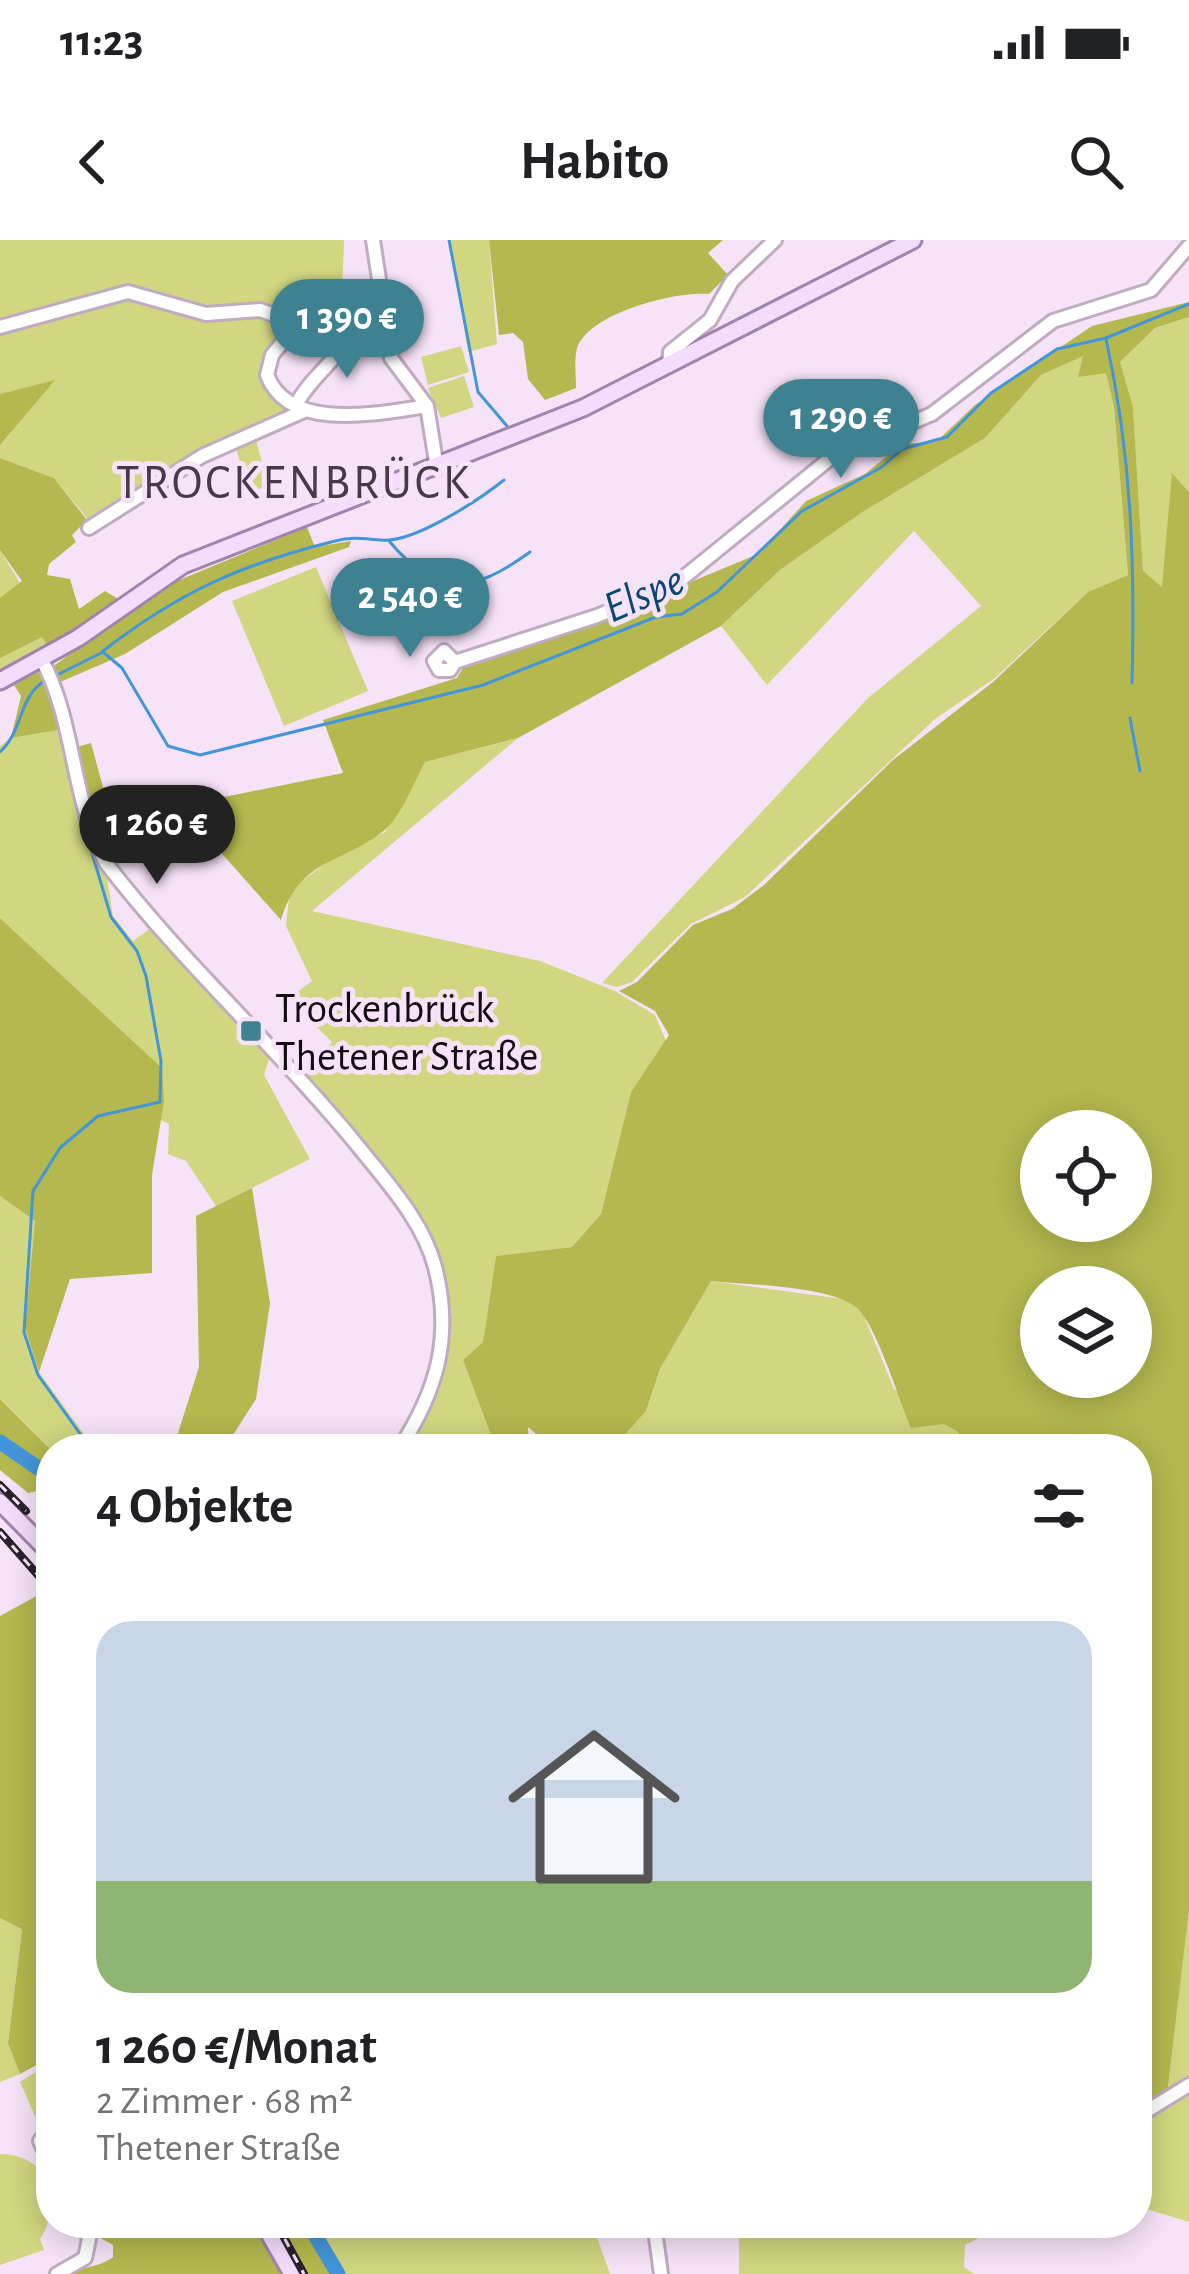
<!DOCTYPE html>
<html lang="de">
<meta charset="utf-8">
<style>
:root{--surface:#fff;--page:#f6f6f6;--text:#202124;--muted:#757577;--line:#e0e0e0;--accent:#3e8291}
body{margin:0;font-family:"Alegreya Sans",sans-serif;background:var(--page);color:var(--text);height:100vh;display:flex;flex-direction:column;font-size:45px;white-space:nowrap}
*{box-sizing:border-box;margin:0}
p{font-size:39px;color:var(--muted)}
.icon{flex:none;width:66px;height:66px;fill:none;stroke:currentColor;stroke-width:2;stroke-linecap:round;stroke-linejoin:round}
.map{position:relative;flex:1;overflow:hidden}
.sheet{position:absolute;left:36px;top:1194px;width:1116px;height:804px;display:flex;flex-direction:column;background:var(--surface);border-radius:48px;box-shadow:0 6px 30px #0003}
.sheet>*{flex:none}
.tools{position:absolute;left:1020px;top:870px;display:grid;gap:24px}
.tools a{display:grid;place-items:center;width:132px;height:132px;border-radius:50%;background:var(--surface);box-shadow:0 6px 30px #0003;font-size:60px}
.price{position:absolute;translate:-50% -102px;padding:0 27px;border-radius:42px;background:var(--accent);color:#fff;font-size:39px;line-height:78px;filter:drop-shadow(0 3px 6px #0008)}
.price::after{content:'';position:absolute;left:50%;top:72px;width:36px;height:27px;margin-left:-18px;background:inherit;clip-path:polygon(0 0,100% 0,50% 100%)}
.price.selected{background:#222;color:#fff}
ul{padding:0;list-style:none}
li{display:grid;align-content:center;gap:24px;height:636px;padding:0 60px}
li+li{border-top:3px solid var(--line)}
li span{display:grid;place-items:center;height:372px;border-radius:36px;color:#555}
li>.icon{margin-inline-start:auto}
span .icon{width:216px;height:216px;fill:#fffc;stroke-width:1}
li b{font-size:51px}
h2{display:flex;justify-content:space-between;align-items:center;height:144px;padding:0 60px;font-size:51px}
.status{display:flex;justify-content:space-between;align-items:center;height:84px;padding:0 60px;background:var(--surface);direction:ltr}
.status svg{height:33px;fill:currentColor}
header{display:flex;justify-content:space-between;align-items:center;height:156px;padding:0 60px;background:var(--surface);font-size:54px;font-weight:700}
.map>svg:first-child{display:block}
</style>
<div class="status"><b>11:23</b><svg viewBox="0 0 49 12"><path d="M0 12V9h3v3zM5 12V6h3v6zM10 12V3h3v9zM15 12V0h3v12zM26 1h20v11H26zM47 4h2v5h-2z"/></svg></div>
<header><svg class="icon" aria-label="back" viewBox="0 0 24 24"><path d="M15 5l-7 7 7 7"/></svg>Habito<svg class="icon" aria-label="search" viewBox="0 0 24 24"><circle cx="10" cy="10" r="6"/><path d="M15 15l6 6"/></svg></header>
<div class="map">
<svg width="1189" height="2034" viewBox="0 0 1189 2034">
<rect width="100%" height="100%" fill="#f7e3f8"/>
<!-- green -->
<path fill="#d1d681" d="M0,0H344L342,51L330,82L289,91L264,126L294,172L200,213L91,283L54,238L0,218V205L53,141L0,154Z
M450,0H489L497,104L468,112Z
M1189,77V252L1173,234L1163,348L1143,332L1133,168L1120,122L1155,88Z
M461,106L469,132L428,145L421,117Z
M1084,115L1106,132L1114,167L1128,335L1088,352L995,438L935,479L745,657L691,684L632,742L617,747L602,743L868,458L981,366L914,291L767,445L721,386L780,330L861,273L985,198L1041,135Z
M464,136L474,167L441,178L428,148Z
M256,199L268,247L248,251L236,208Z
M0,310L55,401L0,434Z
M316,327L368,451L284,486L232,361Z
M64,489L88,597L106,631L113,676L133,701L155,685L271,813L264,835L310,919L216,966L186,921L168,914L169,884L159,879L162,828L0,678V506L11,498Z
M518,498L312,671L540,721L615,751L655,775L666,801L631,852L601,974L572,1007L496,1016L483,1102L463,1120L496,1209H404L440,1149L443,1109L436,1013L300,831L332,802L288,759L312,741L286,686L290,649L345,610L385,592L425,522Z
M0,956L35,981L25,1087L39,1132L95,1209L51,1210L0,1159Z
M711,1041L843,1059L862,1071L894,1149L958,1192L962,1209H612L646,1171L660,1129Z
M1189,1671V1841L1167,1855Z
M0,1678L22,1688L8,1802L20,1834L0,1842Z
M51,1822V1877L38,1883L20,1842Z
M1189,1849V1982L1137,1966V1883Z
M0,1914C49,1914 64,1962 40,1999L44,2010L0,2025Z
M302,1983H592L610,2034H336Z
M739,1983H801L811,1988L828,1983H1008L965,2005L964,2027L974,2034H739Z"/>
<!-- forest -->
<path fill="#b4b84e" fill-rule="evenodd" d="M489,0H723L708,13L728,35L709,54C677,51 590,72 577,108C574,119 576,137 576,148L545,160L528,139L523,102L513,93L499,95Z
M1189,62V77L1155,88L1120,122L1133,167L1143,331L1162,347L1172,233L1189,252V1671L1167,1855L1137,1873V1209H962L958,1192L944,1184L911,1188C899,1160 877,1086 857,1068C830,1045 747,1045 711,1041L660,1129L646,1171L612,1209H553L528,1187L529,1209H496L463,1120L483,1102L496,1016L572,1007L601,974L631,852L669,795L655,771L619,751L637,742L693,685L732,669L764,645L893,520L993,442L1088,352L1128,335L1114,167L1106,133L1078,137L1083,116L1041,135L985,198L861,273L780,330L721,386L518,498L425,522C414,542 400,580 381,593C336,626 299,620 281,680L215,606L111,622L94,583L77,507L91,503L110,573L182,547L204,561L343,533L323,480L457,438L464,426L597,381L758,314L806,261L865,234L902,204L936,202L975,165L1092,86ZM1041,891H1131V981H1041ZM1041,1047H1131V1137H1041Z
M55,140L0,205V154Z
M0,218L54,238L87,280L72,295L76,302L49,324L47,335L70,339L79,369L105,351L120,360L49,409L42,397L0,418V358L22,341L0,310Z
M307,287L315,307L351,301L349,307L223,352L125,414L58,443L52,427L167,345Z
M38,432L45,435L64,489L11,498L21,456L14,445Z
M0,678L162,828L164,861L152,935V1033L70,1039L39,1132L25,1087L35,981L0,956Z
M252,948L270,1063L256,1159L224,1209H173L199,1127L196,976Z
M0,1159L51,1210V1260L41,1250L28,1253L0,1230Z
M51,1348V1817L20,1834L8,1803L22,1689L0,1678V1376Z
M87,1983H302L336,2034H63C80,2027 99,2028 113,2017V2005L93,1994Z"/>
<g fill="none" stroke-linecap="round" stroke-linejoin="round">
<!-- stream -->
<path stroke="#4395d9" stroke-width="3" d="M449,0L478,152L507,186
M1106,99C1132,217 1135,323 1132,443
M389,301C437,357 469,356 530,312
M103,411C179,352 242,324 335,301C353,296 365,299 381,300C413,304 480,259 504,240
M55,436L103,412L122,428L168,506L200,515L483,445L656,377L682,374L717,352L802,271L882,227L902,209L947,197L991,153L1057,109L1106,98L1189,64
M1130,478L1140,531
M0,512C24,490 18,456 46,440
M82,579L111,677L137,711L146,736L161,821L160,862L98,876L60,908L33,951L24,1092L38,1135L91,1209"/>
<!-- river -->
<path stroke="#4395d9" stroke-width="15" d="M0,1202L51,1237
M308,1983L338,2034"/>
<!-- minor casing -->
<g stroke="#bfacc0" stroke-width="18">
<path id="minor" d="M373,0L391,118L427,166L437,228
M0,87L128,52L206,74L260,70L291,81L292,91L272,115L267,135C289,193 379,173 427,166
M669,126L670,112L710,80L732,41L775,0
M296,165C310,137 337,122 351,92
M89,288L202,216L304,171
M42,420C76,484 71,561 106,623C184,725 281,811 362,911C390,946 423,982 435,1027C453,1096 437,1151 399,1209
M455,422L444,411L434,421L439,430H450L455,422L597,376L678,342L833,216L932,174L1053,81L1151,50L1189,6
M1137,1877L1189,1845
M51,1886L40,1901L51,1925
M654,1983L661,2034
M57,2034L85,2018L89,1999L83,1983"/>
</g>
<!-- major casing -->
<g stroke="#a084ac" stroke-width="21">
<path id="major" d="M0,441L78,398L183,325L583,168L913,0
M0,1262L51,1314
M263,1983L292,2034"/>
</g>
<!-- minor -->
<use href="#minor" stroke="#fff" stroke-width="12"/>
<!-- major -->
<use href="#major" stroke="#f4dcfe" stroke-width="15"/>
<!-- rail casing -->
<g stroke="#2b232c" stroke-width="8">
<path id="rail" d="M0,1245L26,1271
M0,1292L51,1350
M276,1983L304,2034"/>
</g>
<!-- rail -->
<use href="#rail" stroke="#f7e3f8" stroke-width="3" stroke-dasharray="9" stroke-linecap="butt"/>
</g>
<!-- markers -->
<rect fill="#3e8291" stroke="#f7e3f8" stroke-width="4.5" x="239" y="779" width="24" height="24" rx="6"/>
<g text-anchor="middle" stroke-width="10" stroke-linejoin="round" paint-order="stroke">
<!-- poi labels -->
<g font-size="42" fill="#130c13" stroke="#f7e3f8" text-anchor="start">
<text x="275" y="782">Trockenbrück<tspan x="275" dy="48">Thetener Straße</tspan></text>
</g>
<!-- water labels -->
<g font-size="45" font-style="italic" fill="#094774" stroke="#f7e3f8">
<text transform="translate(643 352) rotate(-23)" y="16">Elspe</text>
</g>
<!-- quarter labels -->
<g font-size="48" letter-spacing="3" fill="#483949" stroke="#f7e3f8">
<text x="294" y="258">TROCKENBRÜCK</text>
</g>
</g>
</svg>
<div class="tools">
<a><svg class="icon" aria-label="locate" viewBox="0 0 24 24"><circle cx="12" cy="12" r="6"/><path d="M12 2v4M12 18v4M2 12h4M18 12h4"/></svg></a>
<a><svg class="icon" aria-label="layers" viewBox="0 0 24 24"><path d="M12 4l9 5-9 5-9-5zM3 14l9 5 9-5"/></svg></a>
</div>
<b class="price" style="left:347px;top:141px">1 390 €</b>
<b class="price" style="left:841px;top:241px">1 290 €</b>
<b class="price" style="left:410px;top:420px">2 540 €</b>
<b class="price selected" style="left:157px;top:647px">1 260 €</b>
<section class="sheet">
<h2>4 Objekte<svg class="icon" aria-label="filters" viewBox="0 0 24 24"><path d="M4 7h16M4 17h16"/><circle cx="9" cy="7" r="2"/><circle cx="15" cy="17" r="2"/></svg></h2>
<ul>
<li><span style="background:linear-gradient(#c9d6e8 70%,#8fb573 0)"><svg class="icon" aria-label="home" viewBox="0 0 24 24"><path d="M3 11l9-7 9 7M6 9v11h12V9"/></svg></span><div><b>1 260 €/Monat</b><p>2 Zimmer · 68 m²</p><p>Thetener Straße</p></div></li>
</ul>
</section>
</div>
